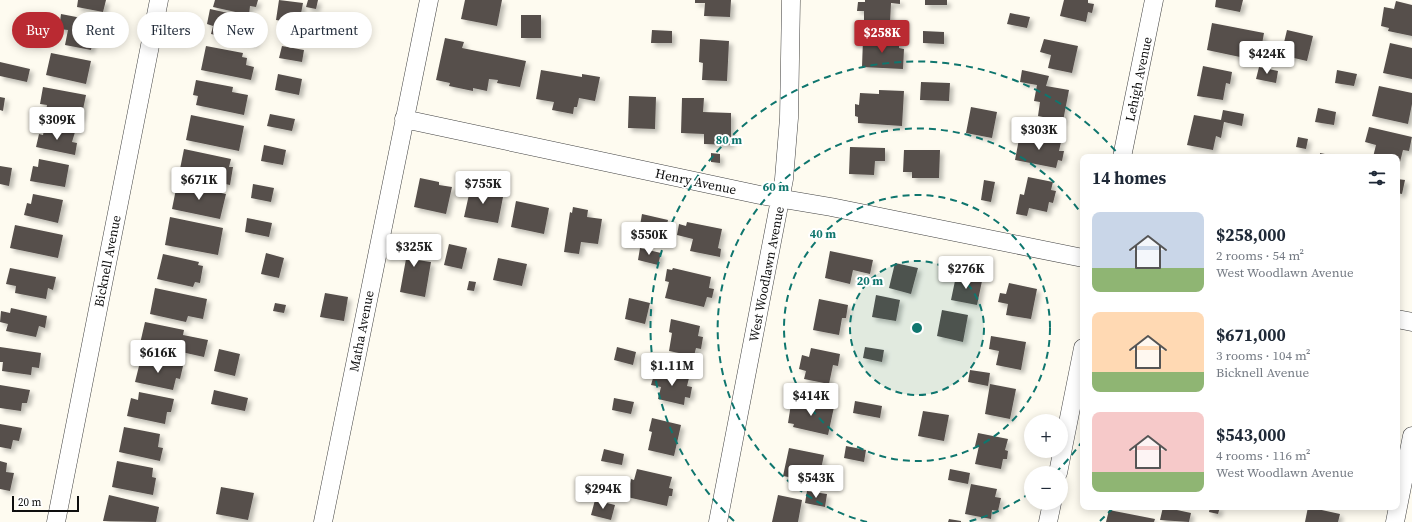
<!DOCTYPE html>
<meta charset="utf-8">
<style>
:root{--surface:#fff;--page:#f2f2f3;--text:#1f2937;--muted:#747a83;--accent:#ba2a32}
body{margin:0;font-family:"Source Serif 4",serif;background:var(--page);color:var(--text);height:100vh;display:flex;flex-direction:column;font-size:15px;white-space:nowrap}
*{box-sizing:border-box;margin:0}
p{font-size:13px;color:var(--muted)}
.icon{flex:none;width:22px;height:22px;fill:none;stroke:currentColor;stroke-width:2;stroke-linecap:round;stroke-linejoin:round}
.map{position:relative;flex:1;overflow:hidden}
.side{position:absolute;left:1080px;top:154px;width:320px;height:356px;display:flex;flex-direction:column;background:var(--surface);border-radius:8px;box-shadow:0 2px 10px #0003}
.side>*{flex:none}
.guide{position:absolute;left:12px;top:12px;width:380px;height:36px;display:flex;gap:8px}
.buttons{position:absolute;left:1024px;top:414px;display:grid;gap:8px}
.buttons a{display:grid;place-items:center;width:44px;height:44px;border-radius:50%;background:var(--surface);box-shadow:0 2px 10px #0003;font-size:20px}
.scale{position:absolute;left:12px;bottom:10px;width:67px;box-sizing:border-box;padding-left:4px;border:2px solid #0e0e0e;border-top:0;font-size:11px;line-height:14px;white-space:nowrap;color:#0e0e0e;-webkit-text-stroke:3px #fff;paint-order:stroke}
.price{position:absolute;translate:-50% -34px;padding:0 9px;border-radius:4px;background:#fff;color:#222;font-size:13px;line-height:26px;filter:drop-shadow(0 1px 2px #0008)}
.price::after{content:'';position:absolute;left:50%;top:24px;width:12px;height:9px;margin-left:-6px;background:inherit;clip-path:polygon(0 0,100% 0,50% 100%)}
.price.active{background:var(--accent);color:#fff}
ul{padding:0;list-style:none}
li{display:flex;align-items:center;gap:12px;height:100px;padding:0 12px}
li span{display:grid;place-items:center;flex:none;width:112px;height:80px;border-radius:8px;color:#555}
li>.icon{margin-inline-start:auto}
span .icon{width:48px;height:48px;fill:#fffc;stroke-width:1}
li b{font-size:17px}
h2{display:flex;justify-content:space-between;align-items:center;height:48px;padding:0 12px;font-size:17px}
.pill{padding:0 14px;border-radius:18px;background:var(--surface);box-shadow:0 2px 10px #0003;font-size:14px;line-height:36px}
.pill.active{background:var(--accent);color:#fff}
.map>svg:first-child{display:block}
</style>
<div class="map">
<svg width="1412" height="522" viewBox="0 0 1412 522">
<defs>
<filter id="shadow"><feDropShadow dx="3.5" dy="3.5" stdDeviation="2" flood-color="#0004"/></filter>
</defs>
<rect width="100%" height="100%" fill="#fefbf0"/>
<!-- building -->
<path fill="#564f4b" filter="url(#shadow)" d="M78,0H106L103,12L77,7Z
M215,0H258L256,7L250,6L249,15L213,7Z
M279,0L303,3L299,24L276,20Z
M308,0H318L316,9L306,7Z
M465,0H502L497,26L461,19Z
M695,0H731L730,17L704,16L705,3H695Z
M865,0H900V4L891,3L890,23L864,22V11H857L858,2H865Z
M925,0H947V5H925Z
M1064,0H1088V3L1094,4L1092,13L1088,12L1086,22L1060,16Z
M1216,0H1243L1240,12L1215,7Z
M1396,1L1412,5V36L1388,31L1389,28L1381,26L1384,7L1394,9Z
M210,9L260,20L254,44L211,34L213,26L207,24Z
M1010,13L1030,17L1027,28L1007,24Z
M61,14L102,22L101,32L95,31L91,50L65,45L68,30L59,29Z
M521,15H541V38H521Z
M1212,23L1264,33L1259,61L1207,50Z
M22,26L40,30L37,44L19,41Z
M652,30L672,31V43H651Z
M1287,30L1313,36L1307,61L1281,55Z
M923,31L944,32V44L923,43Z
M445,38L464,42L462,48L526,61L520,87L497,83L498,80L489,79L487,91L473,88V91L449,86L450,83L436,80Z
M700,39L729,41L727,81L702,80L703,63L699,62Z
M863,39L899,41V48L904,49L903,69L862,67Z
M1044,39L1078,46L1072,73L1048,68L1051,55L1040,52Z
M1390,43L1412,48V79L1383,73Z
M206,46L243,53L242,57L247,58L246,65L254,67L251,80L201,70Z
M282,46L304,50L302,62L279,58Z
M51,53L91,61L86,84L46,75Z
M0,62L30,69L27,82L0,76Z
M1203,66L1232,72L1230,84L1226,83L1223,100L1197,96Z
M1259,67L1278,71L1276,83L1256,79Z
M541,70L582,77V74L600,77L595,101L579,98L577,107H574L573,114L552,110L554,102L536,99Z
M1022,70L1049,76L1046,86L1069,90L1063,121L1038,116L1040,102L1034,101L1037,85L1020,82Z
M1337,70L1357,74L1354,86L1335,83Z
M278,74L302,79L299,95L275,90Z
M196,80L233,87L232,92L248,95L244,115L196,105L198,96L193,95Z
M921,82L950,83L949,101L920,100Z
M1379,86L1412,93V104L1408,124L1372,116Z
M43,87L86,95L81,119L46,111L47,105L40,104Z
M879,90L904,91L902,126L858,123V117L855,116V104L859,105L860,93L879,94Z
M629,96L656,97L655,129L628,128Z
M0,97L5,98L3,111L0,110Z
M682,98H704L703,112L731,113V145L704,144V134L681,133Z
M971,107L997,112L992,138L966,133Z
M1318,108L1336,112L1334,125L1315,122Z
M1223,110L1244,114L1242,126L1224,122L1221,138L1216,136L1213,150L1187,145L1194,115L1221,120Z
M270,114L295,119L292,131L267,126Z
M191,115L244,126L239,151L186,140Z
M45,126L75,132L72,142L77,143L75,155L36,147L39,134L43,135Z
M1369,127L1412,137L1409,151L1403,150L1399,166L1397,165V157H1373L1376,145L1365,142Z
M1020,134L1061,142L1059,151H1064L1062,161L1058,160L1056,168L1015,160Z
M1298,137L1308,139L1306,149L1296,147Z
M264,145L286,150L283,165L261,161Z
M850,147L885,148V161H875L874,175L849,174Z
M184,149L231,159L229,167H233L230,185L179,174Z
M904,150H940L939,178H912V172H903Z
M711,153L720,154V163L711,162Z
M1320,153L1335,156V157H1320Z
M39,159L69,165L65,187L30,181L33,166L38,167Z
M0,166L12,168L9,186L0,184Z
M1028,177L1053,182L1051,190L1056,191L1053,203L1049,202L1047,212L1029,208L1027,216L1016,214L1020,194L1024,195Z
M420,178L439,182V185L452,187L446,214L414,207Z
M1397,179L1405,180L1402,194L1397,193Z
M984,180L995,182L991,202L981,200Z
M177,184L226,194L220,219L172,209Z
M253,184L274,188L271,202L251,198Z
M474,184L491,188L490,194L503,197L498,223L464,217L470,190H472Z
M33,194L63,200L58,223L24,215L27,203L31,204Z
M516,201L549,208L544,234L511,227Z
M573,207L588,210L587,217L602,219L598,244L581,242L579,254L564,252L570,212L572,213Z
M642,214L668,220L663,242L638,237Z
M170,217L223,228L218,255L165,245Z
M247,218L272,223L269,237L245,232Z
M687,222L722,229L718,248L721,249L720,257L690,251L693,239L677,235L679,224L686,226Z
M15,225L63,235L58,258L10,248Z
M404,235L421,238L417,260L431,262L425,297L400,292L406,259L400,258Z
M449,244L467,248L462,269L444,265Z
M640,248L661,253L658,265L638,260Z
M830,251L873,260L870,274L853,270L850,284L825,278Z
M266,253L284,258L279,278L261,274Z
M163,254L199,262L198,265L203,266L200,283L195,282L193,287L157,279Z
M498,258L527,264L522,286L493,280Z
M895,263L918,268L911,294L889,288Z
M10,268L56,277L53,290L48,288L46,299L15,293L16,286L6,284Z
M673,268L711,277L709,288L714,289L712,298L707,297L704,307L665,298L669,282L665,281L667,269L672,270Z
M956,276L982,281L977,305L951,300Z
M469,281L476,282L474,291L467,290Z
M1009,283L1037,289L1031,319L1006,315L1008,304L998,302L1000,293L1006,294Z
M155,288L207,299L203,319L188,316L186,322L150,314Z
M325,293L348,297L344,321L320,317Z
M876,295L900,300L896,321L872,317Z
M629,298L650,303L645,324L625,319Z
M819,299L848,305L846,318H842L839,335L813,330Z
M275,303L286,305L284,313L273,311Z
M11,308L47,316L45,328L39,326L36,337L6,331L8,324L0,322L1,311L10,313Z
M942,310L968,315L963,342L937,336Z
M671,319L700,326L698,336L703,337L701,349L696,348L694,356L669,351L672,333L669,332Z
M145,322L184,330L183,335L208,340L204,357L177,351V356L139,348Z
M991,336L1026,342L1021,370L996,365L999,351L989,349Z
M0,347L41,353L39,368L32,367L31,375L2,371L3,362H0Z
M617,347L636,352L633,365L614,360Z
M865,347L884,350L882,362L863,358Z
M811,348L840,354L838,366L833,365L829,384L804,379L806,371L799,369L802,355L809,357Z
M219,349L240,354L235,376L214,371Z
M141,358L183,366L180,379L176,378L173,390L135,382Z
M970,370L990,373L988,386L968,382Z
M655,371L689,378L687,386L692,387L690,398L685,397L684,405L658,399L661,387L651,385Z
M990,384L1016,389L1010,419L985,414Z
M0,385L30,390L27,403H22L21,411L0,408Z
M214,390L248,398L245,411L211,404Z
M139,392L174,399L171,412H167L165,424L127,416L131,398L138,400Z
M614,398L634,402L631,414L612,410Z
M799,400L834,407L828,435L793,427L794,424L788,423L791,404L798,405Z
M855,401L882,406L880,418L853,413Z
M923,411L949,415L944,441L918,436Z
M652,418L681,425L674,456L648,450L652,432L649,431Z
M0,424L22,428L19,441L13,440L11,449L0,447Z
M124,427L160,434L158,447L163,448L160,461L119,452Z
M978,433L1008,439L1005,450L1008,451L1007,459H1003L1001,469L975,464L979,446H975Z
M846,446L866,450L864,462L844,458Z
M789,448L824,455L821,469L811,468L809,481L783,476Z
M604,449L624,454L622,465L601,461Z
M0,461L7,463L6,472L14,473L10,491L0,489Z
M117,461L153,468L152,477L156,478L153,495L112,487Z
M637,469L672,477L669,488L673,489L672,496H669L667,506L627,497L631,479L634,480Z
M950,469L970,473L968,484L948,480Z
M971,484L997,489L995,497L1001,498L998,511L992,510L991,519L965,514Z
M221,487L254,493L248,520L216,514Z
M807,491L827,494L825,507L805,503Z
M109,495L159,507L156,522L103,521Z
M778,495L802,500L798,522H772Z
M595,500L615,505L611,520L591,515Z
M1163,507L1191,513L1189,522L1160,520Z
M1210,507H1220L1218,514L1209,512Z
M1308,507L1340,514L1338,522H1305Z
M1109,510L1155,519L1154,522H1106Z
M949,519L961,521V522H948Z"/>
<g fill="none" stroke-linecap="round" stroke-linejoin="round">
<!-- minor casing -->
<g stroke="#414141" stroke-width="19">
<path id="minor" d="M404,119L760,195L831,207L1083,258
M1122,157L1154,0
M1397,319L1412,322
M1058,473L1083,348
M56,522L159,0
M323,522L429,0
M718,522L784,179L789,118L791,0
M1048,522L1052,503
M1395,522L1412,436"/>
</g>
<!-- minor -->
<use href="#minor" stroke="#fff" stroke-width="18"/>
</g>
<!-- distance rings -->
<circle cx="917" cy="328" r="67" fill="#0f766e" fill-opacity=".12"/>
<g fill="none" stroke="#0f766e" stroke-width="2" stroke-dasharray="7 5">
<circle cx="917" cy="328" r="67"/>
<circle cx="917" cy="328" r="133"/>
<path d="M1083 440A200 200 0 0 1 1056 472M1030 493A200 200 0 0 1 967 522M867 522A200 200 0 1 1 1083 216"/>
<path d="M1113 508A266 266 0 0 1 1100 521M734 521A266 266 0 1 1 1119 155"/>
</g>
<g text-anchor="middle" stroke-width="4" stroke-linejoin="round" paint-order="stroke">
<!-- street labels -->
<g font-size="13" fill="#0e0e0e" stroke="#fff">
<text transform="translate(1138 79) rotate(-78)" y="5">Lehigh Avenue</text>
<text transform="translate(696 181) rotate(12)" y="5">Henry Avenue</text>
<text transform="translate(107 261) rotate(-79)" y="5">Bicknell Avenue</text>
<text transform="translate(766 274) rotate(-79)" y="5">West Woodlawn Avenue</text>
<text transform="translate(361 331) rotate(-79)" y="5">Matha Avenue</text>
</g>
</g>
<circle cx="917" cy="328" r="6" fill="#0f766e" stroke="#fff" stroke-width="2"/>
<g font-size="12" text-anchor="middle" font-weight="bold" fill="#0f766e" stroke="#fff" stroke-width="4" stroke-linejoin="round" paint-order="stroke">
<text x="729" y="144">80 m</text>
<text x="776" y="191">60 m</text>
<text x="823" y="238">40 m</text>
<text x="870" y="285">20 m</text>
</g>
</svg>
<div class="buttons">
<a>+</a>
<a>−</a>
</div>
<div class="scale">20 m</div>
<b class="price active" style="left:882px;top:54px">$258K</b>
<b class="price" style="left:1267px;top:75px">$424K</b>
<b class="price" style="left:57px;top:141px">$309K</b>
<b class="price" style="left:1039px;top:151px">$303K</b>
<b class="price" style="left:199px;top:201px">$671K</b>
<b class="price" style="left:483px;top:205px">$755K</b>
<b class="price" style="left:649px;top:256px">$550K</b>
<b class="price" style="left:414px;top:268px">$325K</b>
<b class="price" style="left:966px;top:290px">$276K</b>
<b class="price" style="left:158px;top:374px">$616K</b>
<b class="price" style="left:672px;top:387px">$1.11M</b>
<b class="price" style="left:811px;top:417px">$414K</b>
<b class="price" style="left:816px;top:499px">$543K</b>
<b class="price" style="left:603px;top:510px">$294K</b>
<div class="guide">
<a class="pill active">Buy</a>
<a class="pill">Rent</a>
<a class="pill">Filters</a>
<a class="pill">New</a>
<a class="pill">Apartment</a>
</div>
<section class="side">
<h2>14 homes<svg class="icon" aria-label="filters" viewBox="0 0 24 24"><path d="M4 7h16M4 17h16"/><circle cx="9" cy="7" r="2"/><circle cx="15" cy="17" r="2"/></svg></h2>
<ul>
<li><span style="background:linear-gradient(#c9d6e8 70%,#8fb573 0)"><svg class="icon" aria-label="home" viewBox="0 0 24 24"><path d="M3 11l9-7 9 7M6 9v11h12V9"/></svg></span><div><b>$258,000</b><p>2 rooms · 54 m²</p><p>West Woodlawn Avenue</p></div></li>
<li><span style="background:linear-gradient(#ffd9b3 75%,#8fb573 0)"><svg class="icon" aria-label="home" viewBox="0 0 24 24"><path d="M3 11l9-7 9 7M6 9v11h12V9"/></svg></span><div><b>$671,000</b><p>3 rooms · 104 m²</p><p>Bicknell Avenue</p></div></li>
<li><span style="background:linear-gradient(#f6c9c9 75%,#8fb573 0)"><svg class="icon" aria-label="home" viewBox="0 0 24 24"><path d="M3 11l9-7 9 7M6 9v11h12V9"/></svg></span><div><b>$543,000</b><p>4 rooms · 116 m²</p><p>West Woodlawn Avenue</p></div></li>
</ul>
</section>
</div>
